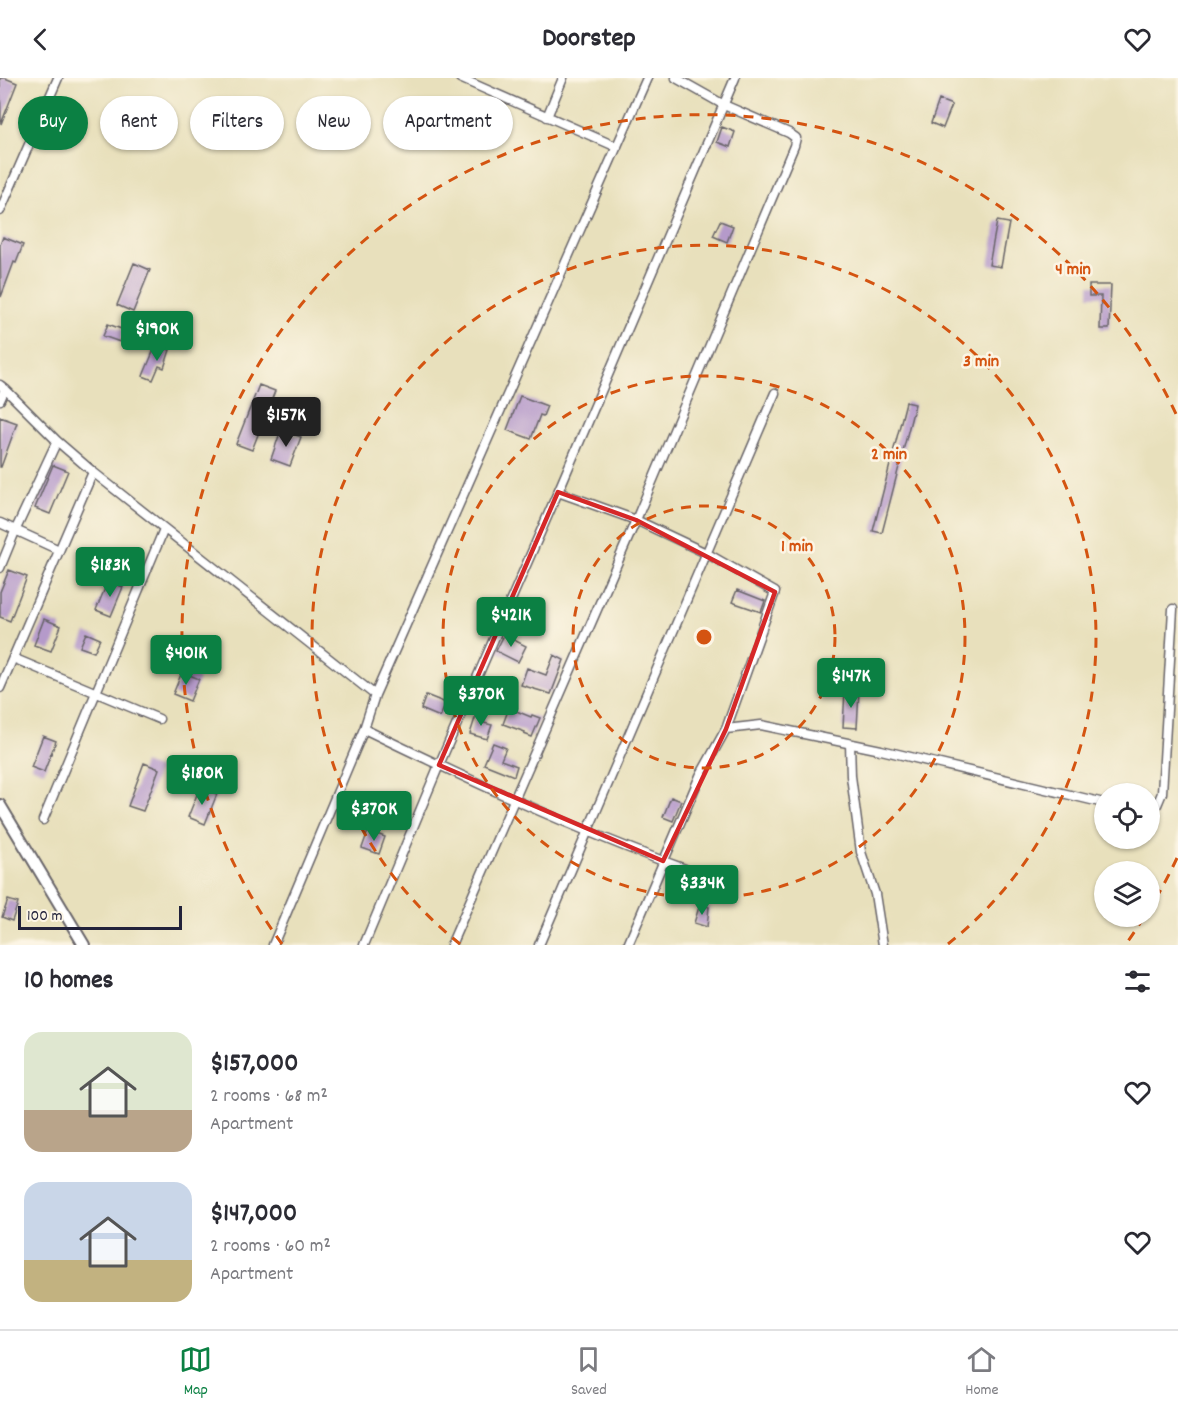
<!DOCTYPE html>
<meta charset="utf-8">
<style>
:root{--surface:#fff;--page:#f2f2f3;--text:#2b2b33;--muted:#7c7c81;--line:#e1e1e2;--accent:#0b8043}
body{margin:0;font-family:Dekko,sans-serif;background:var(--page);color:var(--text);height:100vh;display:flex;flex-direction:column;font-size:22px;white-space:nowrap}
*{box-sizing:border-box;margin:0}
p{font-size:20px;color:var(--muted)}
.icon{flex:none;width:33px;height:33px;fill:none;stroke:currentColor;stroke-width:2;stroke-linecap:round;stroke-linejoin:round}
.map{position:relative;height:867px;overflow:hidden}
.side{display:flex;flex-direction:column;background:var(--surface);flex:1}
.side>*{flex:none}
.top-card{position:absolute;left:18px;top:18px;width:600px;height:54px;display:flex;gap:12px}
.tools{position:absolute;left:1094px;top:705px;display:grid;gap:12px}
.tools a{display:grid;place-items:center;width:66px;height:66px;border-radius:50%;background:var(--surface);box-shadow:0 2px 4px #0004;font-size:30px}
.scale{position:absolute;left:18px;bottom:15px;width:164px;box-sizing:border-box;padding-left:6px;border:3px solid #22223b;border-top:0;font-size:16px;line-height:21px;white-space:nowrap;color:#22223b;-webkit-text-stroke:4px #fcf5e5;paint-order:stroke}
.price{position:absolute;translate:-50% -51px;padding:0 14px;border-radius:6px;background:var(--accent);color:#fff;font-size:20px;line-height:39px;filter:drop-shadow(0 2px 3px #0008)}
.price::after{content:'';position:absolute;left:50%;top:36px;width:18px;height:14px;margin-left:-9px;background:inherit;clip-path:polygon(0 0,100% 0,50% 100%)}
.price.on{background:#222;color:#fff}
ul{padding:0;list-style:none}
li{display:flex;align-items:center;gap:18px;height:150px;padding:0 24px}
li span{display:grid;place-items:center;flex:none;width:168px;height:120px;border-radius:18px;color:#555}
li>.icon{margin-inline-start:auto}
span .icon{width:72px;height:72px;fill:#fffc;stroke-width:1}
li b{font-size:26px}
h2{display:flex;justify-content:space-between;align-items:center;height:72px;padding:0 24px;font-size:26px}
.tag{padding:0 21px;border-radius:27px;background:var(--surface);box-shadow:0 2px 4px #0004;font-size:21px;line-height:54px}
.tag.on{background:var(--accent);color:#fff}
header{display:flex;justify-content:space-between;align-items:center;height:78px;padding:0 24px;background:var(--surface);font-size:27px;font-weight:700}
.tabs{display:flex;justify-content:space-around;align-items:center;height:84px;border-top:2px solid var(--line);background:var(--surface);font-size:16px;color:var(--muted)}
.tabs a{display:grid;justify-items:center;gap:3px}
.tabs .on{color:var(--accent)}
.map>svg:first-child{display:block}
</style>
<header><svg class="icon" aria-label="back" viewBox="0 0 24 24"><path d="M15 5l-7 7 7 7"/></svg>Doorstep<svg class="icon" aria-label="heart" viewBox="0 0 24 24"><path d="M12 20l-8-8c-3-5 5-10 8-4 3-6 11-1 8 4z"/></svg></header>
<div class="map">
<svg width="1178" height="867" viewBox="0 0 1178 867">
<rect width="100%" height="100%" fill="#fcf5e5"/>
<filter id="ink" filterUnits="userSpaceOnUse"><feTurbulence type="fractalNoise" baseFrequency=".0167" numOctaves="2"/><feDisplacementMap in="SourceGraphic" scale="12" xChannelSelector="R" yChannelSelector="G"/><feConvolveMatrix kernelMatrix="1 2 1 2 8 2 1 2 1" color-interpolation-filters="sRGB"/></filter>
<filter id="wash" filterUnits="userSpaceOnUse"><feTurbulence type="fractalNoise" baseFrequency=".008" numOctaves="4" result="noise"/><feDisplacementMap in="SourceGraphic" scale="24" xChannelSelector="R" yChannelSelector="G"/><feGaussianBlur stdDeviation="1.35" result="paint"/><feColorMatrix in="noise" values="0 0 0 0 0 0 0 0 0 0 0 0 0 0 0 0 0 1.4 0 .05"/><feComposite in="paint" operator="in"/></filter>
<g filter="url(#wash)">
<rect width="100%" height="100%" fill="#e8e0bc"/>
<g id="blocks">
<!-- building -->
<path fill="#b59aca" d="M0,0H5L17,5L1,46Z
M939,22L952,27L943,50L931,45Z
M722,49L735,54L730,69L717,64Z
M720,143L733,148L727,164L713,158Z
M997,143L1009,145L1001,189L989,187Z
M3,159L23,167L16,185L14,184L1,219L0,167Z
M134,185L150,192L133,234L117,227Z
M1089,207H1111L1109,251H1100L1101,218H1089Z
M108,246L124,252L120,264L103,258Z
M156,267L170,272L164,290L159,288L153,302L143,298Z
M259,307L275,313L252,372L236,366Z
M520,318L547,328L543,338L540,337L531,361L507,352Z
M906,324L915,326L882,455L873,453Z
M0,339L17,345L1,389H0Z
M281,352L301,359L290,388L271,381Z
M53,387L68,393L50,436L35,430Z
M9,492L27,499L10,543L0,539V514Z
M108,503L123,509L111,538L96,532Z
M737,512L765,523L761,534L732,524Z
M44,541L61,548L51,573L34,567Z
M86,555L100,561L94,574L80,569Z
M504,557L526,568L518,584L496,573Z
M554,577L564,582L551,616L521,607L527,590L546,597Z
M182,594L199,601L190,623L173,616Z
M845,612L859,613L857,650L843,649Z
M426,617L446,625L440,639L421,631Z
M509,630L531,639L532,637L540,640L532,659L524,656L525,654L503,646Z
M477,634L486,638L484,645L492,647L487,661L470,656Z
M43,658L56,663L44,694L31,689Z
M493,665L506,670L501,682L517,688L514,698L484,686Z
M144,685L159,691L143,733L128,728Z
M200,709L217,716L205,746L188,739Z
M671,719L681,723L673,743L663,739Z
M368,753L385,759L379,776L362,770Z
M8,822L18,825L12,843L2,839Z
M700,826L709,829L707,849L694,845Z"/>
</g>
</g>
<g filter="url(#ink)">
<use href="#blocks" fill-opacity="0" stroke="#676468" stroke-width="1.5"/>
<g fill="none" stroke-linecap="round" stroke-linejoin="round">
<!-- minor casing -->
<g stroke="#676468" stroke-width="11">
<path id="minor" d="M460,0L617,69
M547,39L563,0
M0,133L58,0
M0,307L5,311L57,363L93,394L375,617
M0,322L5,311
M558,414L636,442L706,475L775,514L726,651L700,698L628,867
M0,445L59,472
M0,490L16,451L57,363
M13,580L159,641
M0,610L93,394
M364,651C469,702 576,752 685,791
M726,651L761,647L881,672L1104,725
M850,666L851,698L861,774L875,816L883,867
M1149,728L1157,727L1162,715L1173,531
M43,742L164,451
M273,867L364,651L375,617L647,0
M364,867L439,687L558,414L735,0
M451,867L636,442L794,68L796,60L789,55L724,27L676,0
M539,867L775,315"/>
</g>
<!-- tertiary casing -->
<g stroke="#676468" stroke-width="14">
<path id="tertiary" d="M0,727L84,867"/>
</g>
<!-- minor -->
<use href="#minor" stroke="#fff" stroke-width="8"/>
<!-- tertiary -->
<use href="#tertiary" stroke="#fff" stroke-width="10"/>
</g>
</g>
<!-- marked area -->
<path fill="none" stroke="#d62828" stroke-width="4.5" stroke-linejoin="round" d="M558,414L636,442L775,514L726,651L663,783L439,687Z"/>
<!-- distance rings -->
<g fill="none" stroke="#d45411" stroke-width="3" stroke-dasharray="10 8">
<circle cx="704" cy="559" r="131"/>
<circle cx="704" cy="559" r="261"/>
<path d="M460 866A392 392 0 1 1 948 866"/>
<path d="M1177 780A522 522 0 0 1 1149 832M1144 839A522 522 0 0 1 1126 866M282 866A522 522 0 1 1 1177 338"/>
</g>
<circle cx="704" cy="559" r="9" fill="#d45411" stroke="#fcf5e5" stroke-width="3"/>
<g font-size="18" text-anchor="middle" font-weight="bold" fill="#d45411" stroke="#fcf5e5" stroke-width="5" stroke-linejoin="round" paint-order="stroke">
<text x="1073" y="196">4 min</text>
<text x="981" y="288">3 min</text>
<text x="889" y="381">2 min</text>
<text x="797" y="473">1 min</text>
</g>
</svg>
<div class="tools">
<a><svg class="icon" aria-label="locate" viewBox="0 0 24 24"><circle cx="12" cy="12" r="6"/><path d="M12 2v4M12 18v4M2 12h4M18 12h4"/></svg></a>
<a><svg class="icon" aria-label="layers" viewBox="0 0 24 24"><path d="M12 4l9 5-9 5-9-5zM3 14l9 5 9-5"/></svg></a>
</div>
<div class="scale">100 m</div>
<b class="price" style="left:157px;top:284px">$190K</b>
<b class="price on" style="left:286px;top:370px">$157K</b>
<b class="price" style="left:110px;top:520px">$183K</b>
<b class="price" style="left:511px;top:570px">$421K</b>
<b class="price" style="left:186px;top:608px">$401K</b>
<b class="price" style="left:851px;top:631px">$147K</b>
<b class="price" style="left:481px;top:649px">$370K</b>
<b class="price" style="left:202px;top:728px">$180K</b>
<b class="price" style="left:374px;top:764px">$370K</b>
<b class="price" style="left:702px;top:838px">$334K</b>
<div class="top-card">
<a class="tag on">Buy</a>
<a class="tag">Rent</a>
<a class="tag">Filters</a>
<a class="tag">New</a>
<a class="tag">Apartment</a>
</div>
</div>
<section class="side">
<h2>10 homes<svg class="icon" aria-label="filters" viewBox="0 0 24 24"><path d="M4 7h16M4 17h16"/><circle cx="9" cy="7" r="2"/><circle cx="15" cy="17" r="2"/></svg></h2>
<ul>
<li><span style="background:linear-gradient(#dfe7d0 65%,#b9a48a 0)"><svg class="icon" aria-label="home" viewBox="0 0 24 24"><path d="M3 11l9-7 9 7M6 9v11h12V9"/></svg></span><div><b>$157,000</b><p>2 rooms · 68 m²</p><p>Apartment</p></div><svg class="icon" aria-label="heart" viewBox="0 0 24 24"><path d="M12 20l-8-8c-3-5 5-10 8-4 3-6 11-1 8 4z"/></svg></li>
<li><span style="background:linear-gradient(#c9d6e8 65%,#c2b280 0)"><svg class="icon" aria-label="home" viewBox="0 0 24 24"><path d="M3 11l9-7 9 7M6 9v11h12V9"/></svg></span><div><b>$147,000</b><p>2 rooms · 60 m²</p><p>Apartment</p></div><svg class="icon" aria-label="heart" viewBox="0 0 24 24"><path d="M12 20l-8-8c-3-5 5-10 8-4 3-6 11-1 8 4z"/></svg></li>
</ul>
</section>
<nav class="tabs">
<a class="on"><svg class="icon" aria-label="map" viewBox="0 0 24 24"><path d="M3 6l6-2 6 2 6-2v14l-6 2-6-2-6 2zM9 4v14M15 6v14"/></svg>Map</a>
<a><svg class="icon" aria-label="saved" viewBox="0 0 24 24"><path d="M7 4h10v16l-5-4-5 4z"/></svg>Saved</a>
<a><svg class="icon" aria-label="home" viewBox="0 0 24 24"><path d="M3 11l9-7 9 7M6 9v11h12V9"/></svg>Home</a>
</nav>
